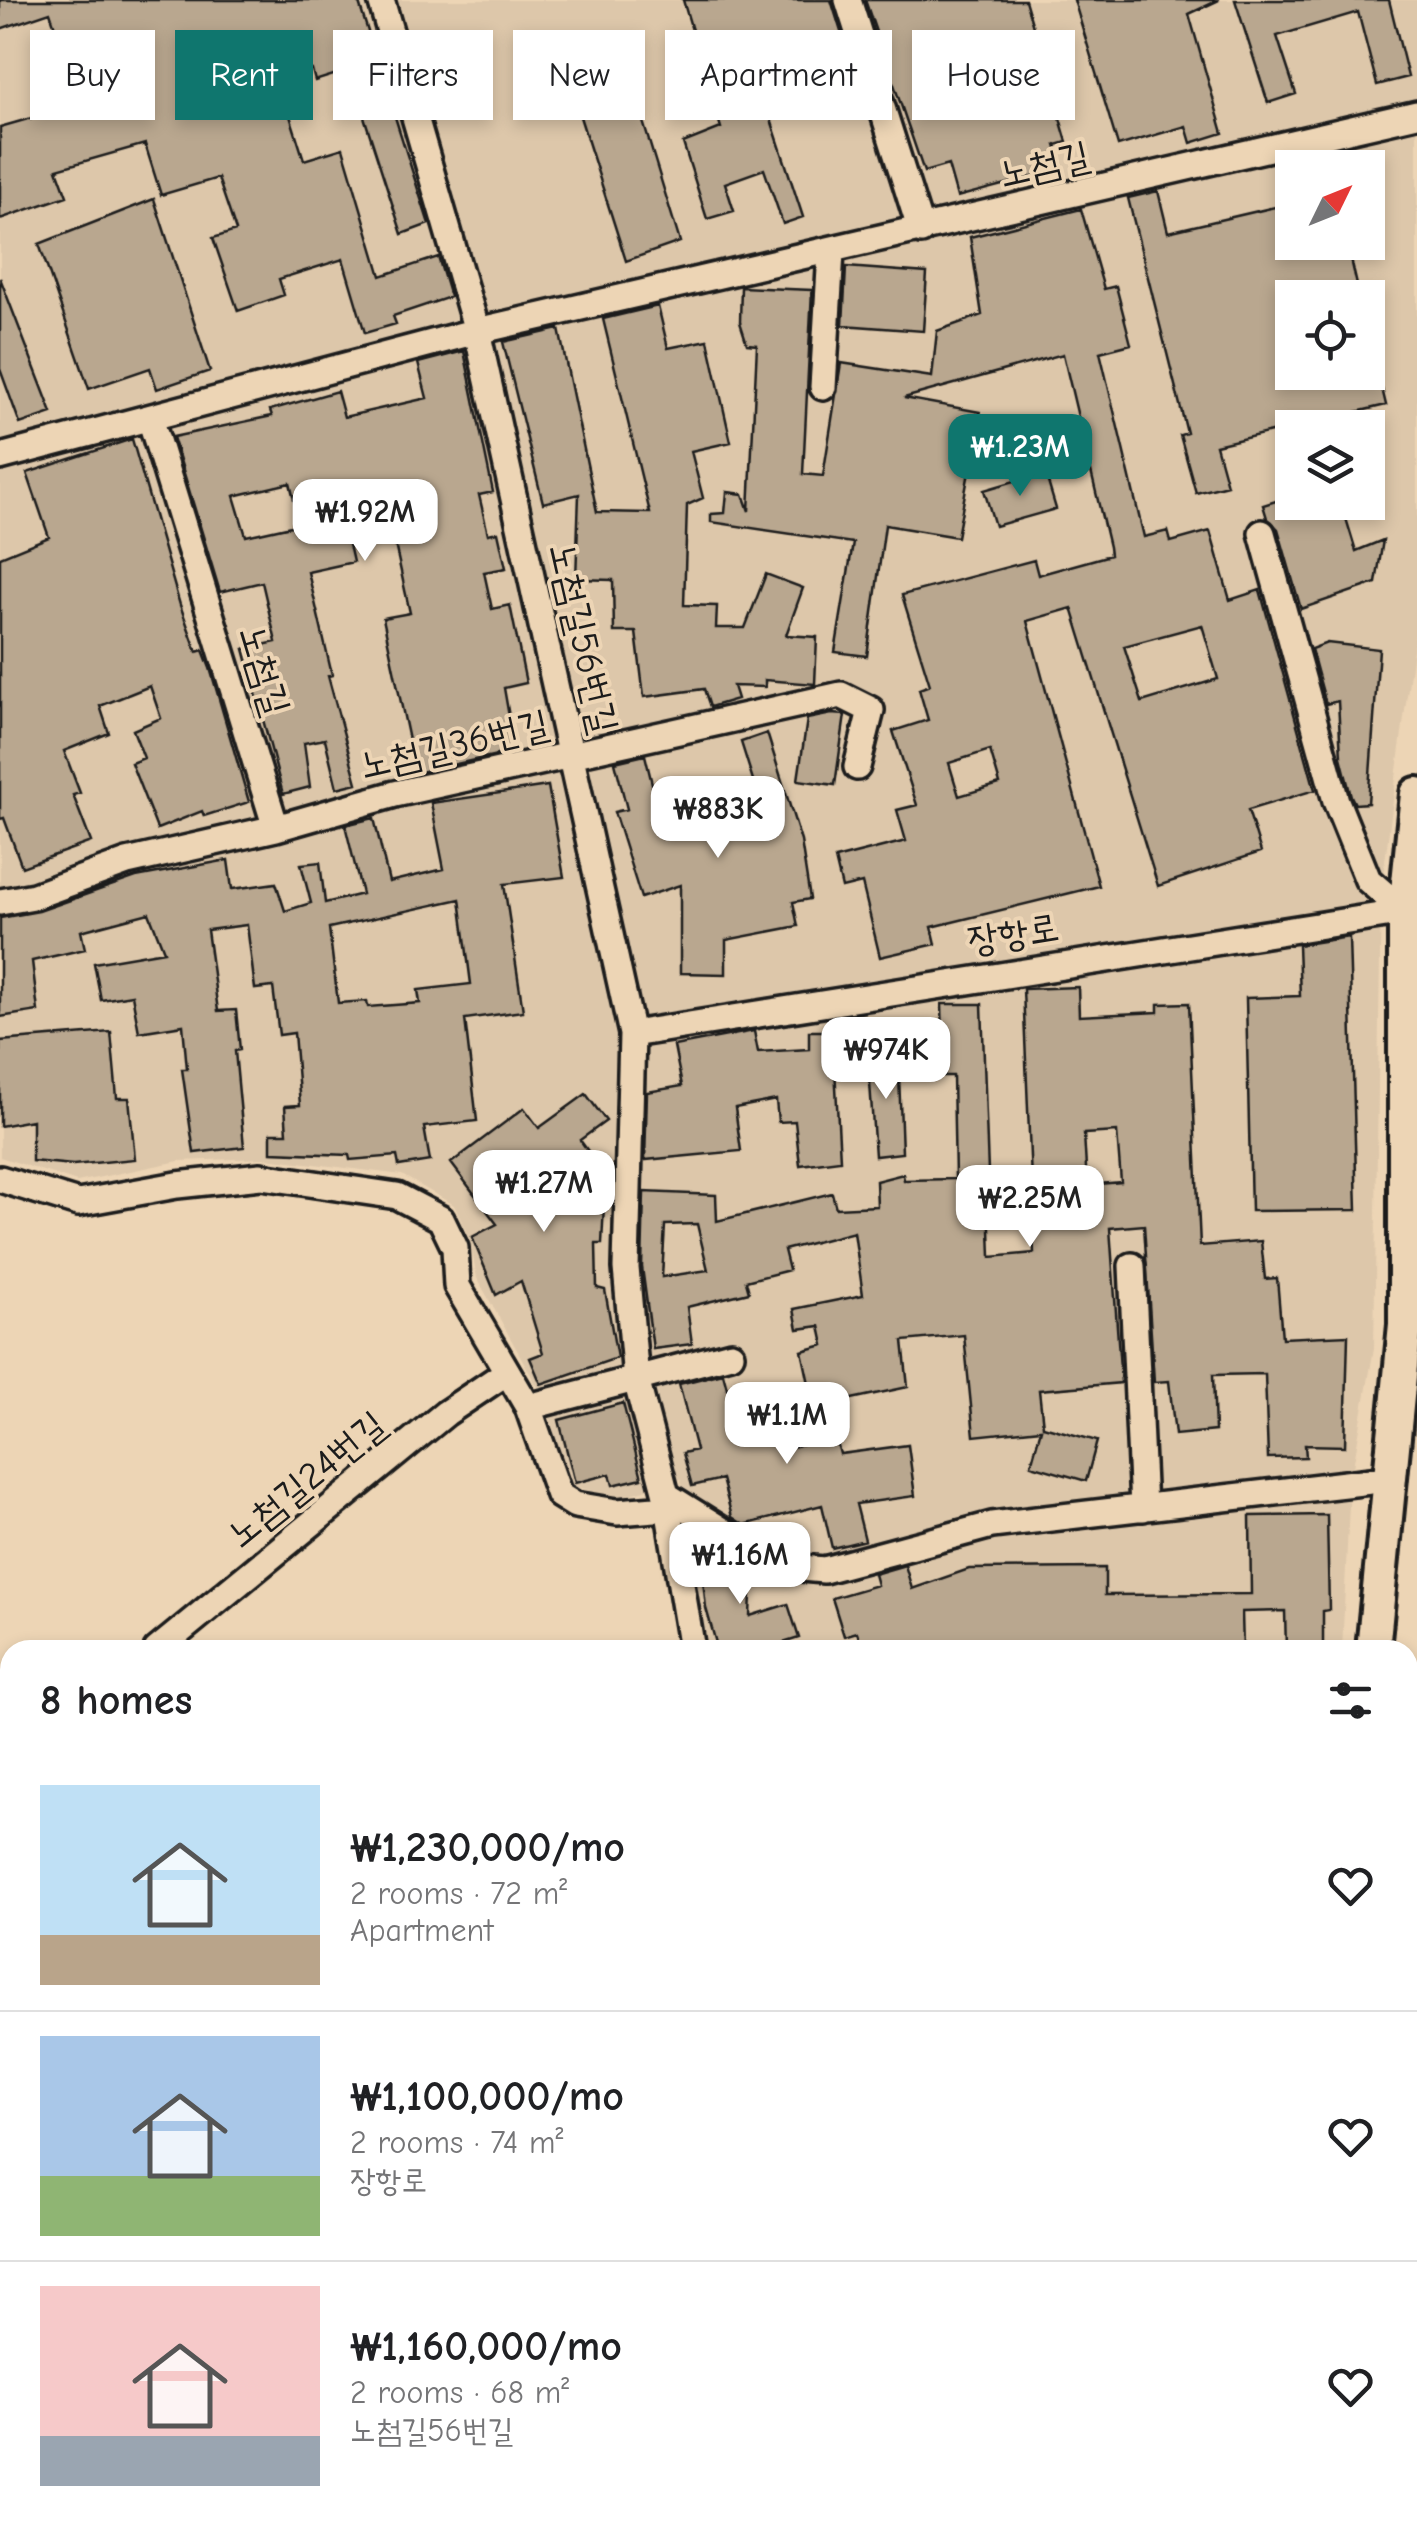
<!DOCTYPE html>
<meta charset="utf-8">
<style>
:root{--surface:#fff;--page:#f2f2f2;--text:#202124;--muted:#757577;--line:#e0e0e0;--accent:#0f766e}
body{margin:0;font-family:"Comic Neue","Poor Story",sans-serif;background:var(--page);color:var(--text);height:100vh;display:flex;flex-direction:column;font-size:38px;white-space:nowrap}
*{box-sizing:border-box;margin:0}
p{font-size:32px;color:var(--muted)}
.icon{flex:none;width:55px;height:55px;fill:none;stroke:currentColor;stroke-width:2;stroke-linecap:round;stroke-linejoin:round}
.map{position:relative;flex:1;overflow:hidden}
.sheet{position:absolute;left:0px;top:1640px;width:1418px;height:892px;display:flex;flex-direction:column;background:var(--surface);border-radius:30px 30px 0 0;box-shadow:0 5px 15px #0003}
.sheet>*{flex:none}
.hud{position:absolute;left:30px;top:30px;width:1358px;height:90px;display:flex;gap:20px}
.needle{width:65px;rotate:47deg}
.fabs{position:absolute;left:1275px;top:150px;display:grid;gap:20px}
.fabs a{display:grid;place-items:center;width:110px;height:110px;border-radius:0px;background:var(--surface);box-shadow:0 5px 15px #0003;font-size:50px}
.price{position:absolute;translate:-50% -85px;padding:0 22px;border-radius:20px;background:#fff;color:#222;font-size:32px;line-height:65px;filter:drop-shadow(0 2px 5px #0008)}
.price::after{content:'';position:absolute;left:50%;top:60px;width:30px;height:22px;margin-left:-15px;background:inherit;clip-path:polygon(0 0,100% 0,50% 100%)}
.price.on{background:var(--accent);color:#fff}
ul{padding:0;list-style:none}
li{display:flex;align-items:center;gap:30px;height:250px;padding:0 40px}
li+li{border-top:2px solid var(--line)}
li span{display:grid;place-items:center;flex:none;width:280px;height:200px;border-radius:0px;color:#555}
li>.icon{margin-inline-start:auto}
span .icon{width:120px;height:120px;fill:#fffc;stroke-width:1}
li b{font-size:42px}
h2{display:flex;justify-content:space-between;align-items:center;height:120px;padding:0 40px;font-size:42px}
.chip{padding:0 35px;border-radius:0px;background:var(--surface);box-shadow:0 5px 15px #0003;font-size:35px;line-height:90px}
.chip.on{background:var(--accent);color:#fff}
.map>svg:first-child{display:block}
</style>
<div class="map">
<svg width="1417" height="2531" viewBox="0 0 1417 2531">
<rect width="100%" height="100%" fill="#edd5b5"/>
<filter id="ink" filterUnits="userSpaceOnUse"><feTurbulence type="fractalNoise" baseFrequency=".01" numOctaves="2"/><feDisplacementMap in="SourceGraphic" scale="20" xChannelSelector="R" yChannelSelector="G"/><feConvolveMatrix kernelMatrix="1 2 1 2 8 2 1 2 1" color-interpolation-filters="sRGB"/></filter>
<g filter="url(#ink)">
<!-- built -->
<path fill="#ddc7aa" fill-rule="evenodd" d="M0,0H1417V620L1381,891L1374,1348L1350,1484L1342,1650H708L681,1479L617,1498L569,1485L546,1402L477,1278L470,1240L454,1205L402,1175L266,1158L179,1161L77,1182L0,1157ZM1292,168H1368V242H1292ZM1292,298H1368V372H1292ZM1292,428H1368V502H1292Z"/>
<!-- water -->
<path fill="#a2947e" stroke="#6c6457" stroke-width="2.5" d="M0,2086L10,2098V2231L0,2219Z"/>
<!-- building -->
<path fill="#b9a78f" stroke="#1c1c1c" stroke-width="2.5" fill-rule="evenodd" d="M0,0H358L429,224L402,234L349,70L315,81L312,70L279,81L304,160L343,148L381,276L438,257L450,297L393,316L396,324L365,333L343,259L279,279L284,295L238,311L213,238L236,231L218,178L161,195L145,144L57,169L67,196L0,219V127L81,104L50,12L0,29Z
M683,0H831L853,70L764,98L803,217L783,224L764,169L725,183L734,211L707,219L683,143L721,128Z
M865,0H1025L1067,142L1056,145L1063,169L957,197L948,165L924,172Z
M1074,0H1219L1189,14L1223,133L1191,143L1186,126L1118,146Z
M1235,0H1389L1408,77L1377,85L1358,12L1277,36L1296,94L1268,103Z
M618,40L680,242L626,261L561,57Z
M1158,191L1168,232L1292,203V242H1347L1360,298H1292V372H1378L1386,405L1216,445L1227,485L1196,493L1180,435L1187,433L1128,198Z
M154,199L210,371L157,389L150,368L89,389L39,244Z
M1081,209L1104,289L1116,286L1131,344L1100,352L1144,537L1168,531L1171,542L1210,531L1230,600L1260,590L1315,790L1248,810L1261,852L1158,886L1072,608L1027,621L1099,886L932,927L936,944L880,957L862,883L842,888L835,859L906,841L897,810L917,805L893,731L928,720L919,689L930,685L902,595L1034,560L1038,575L1110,555L1109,547L1063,354L904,398L980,412L957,537L885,525L867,656L835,652L853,543L711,522V514L725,513L727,492L743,494L749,511L757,345L747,344L740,322L741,287L812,290L803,474L823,476L841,363L932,377L937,331L982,315L970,237ZM1202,625L1218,679L1142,702L1124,646ZM990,750L1000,784L959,796L949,763Z
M846,267L927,273L923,331L843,325Z
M0,278L52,413L20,424L0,369Z
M658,306L668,348L708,340L731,442L691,451L703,498L687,505L684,605L717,606L716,628H745L766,574L803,588L786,635L817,637L815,684L765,680V687L733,686L737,699L710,707L704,689L644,697L636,632H614L613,580L576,579L579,494L543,503L503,342L559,329L597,512L650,513L603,319Z
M464,351L493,492L479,495L488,534L498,532L506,568L484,572L492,609L510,605L526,683L504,688L515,751L416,773L383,618L410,613L384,494L340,505L353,562L308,572L332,675L328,676L357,783L337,788L325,739L304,743L310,787L283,794L244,649L276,642L262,582L220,592L173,437L272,416L270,410L337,391L344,417L427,398L418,363ZM290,483L300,524L246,536L234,496Z
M132,439L180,605L197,652L203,650L210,668L249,802L204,816L202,811L157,829L131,763L144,758L133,730L161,718L150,686L100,706L109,733L64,751L80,793L73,795L91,842L22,867L4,818L0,819V557L49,537L27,473Z
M1045,472L1056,509L995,526L984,490Z
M1292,496V502H1341L1356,551L1383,540L1376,583L1301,609L1278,529L1267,518L1263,505Z
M1327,643L1379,649L1368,803L1355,804L1351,796L1341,757L1338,701L1326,704L1311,649Z
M832,714L845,715L835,785L798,780L807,719Z
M767,733L801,841L810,899L793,902L798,926L726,940V974L680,973V885L641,898L614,812L627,809L615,762L645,755L656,800L663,798L673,831L714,820L716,825L763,812L741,742Z
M548,786L564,877L504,884L523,1011L465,1019L477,1121L424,1127L430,1161L399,1166L397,1156L350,1160L349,1155L271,1152V1133H287L285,1106L300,1105L294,1033L279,1035L273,987L255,989L247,925L207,930L218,1011L236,1010L240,1050L235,1051L244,1147L194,1153L182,1069H187L183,1025L139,1032L132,995L101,1000L94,963L164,951L149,913L81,931L85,949L32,961L38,1011L0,1017V918L39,911L136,877L228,860L232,889L276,883L285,911L311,903L301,864L320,862L325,903L362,894L345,825L374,818L389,882L444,869L431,803ZM460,899L471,984L418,990L420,1003L368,1007L367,1001L338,1003L329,928Z
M1349,937L1357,1210L1251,1211L1246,998L1300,996L1298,945Z
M1078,987L1079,1016L1158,1012V1004L1189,1003L1200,1246L1261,1241L1265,1279L1277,1278L1282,1338L1348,1335L1345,1446L1305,1445L1306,1457L1268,1458L1265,1374L1213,1375L1215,1431L1175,1435L1169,1381L1154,1382L1144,1225L1110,1228L1121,1383L1039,1390L1043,1426L1097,1441L1086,1481L1031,1465L1041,1429L974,1436L964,1335L903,1341L908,1387L814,1407L802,1351L824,1345L820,1326L798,1329L794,1309L863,1295L854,1232L784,1250L789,1270L746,1281L749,1292L687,1307L692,1344L653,1349L642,1267L644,1192L716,1195L717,1221L832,1193L836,1208L877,1206L876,1181L903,1174L904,1180L955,1179L953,1076H944L942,1004H982L991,1257L1034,1253L1023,989ZM1117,1132L1121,1182L1087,1185L1084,1134ZM697,1224L708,1270L662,1277L665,1225Z
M754,1031L758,1052L809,1049V1031H833L840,1160L800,1165L795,1121L778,1122L776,1100L735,1108L741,1151L645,1160L647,1092L682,1086L674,1046Z
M111,1032L117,1098H129L135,1159L73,1165L32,1161V1120L0,1126V1041Z
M898,1050L902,1153L875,1156L868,1053Z
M586,1094L606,1121L580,1140L598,1165L534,1173V1186L574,1188L548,1206L604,1204L602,1244H596L597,1288L605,1290L617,1358L541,1384L530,1358L543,1353L521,1281L496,1295L472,1237L497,1224L451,1163L524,1108L539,1128Z
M723,1373L740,1437L787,1424L793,1447L835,1435L840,1454L908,1445L915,1496L856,1504L865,1540L832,1548L822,1505L744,1525L732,1517L722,1479L692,1486L683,1453L696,1450L679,1384Z
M623,1403L642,1478L613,1485L610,1474L575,1483L559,1420Z
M1327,1515L1329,1610L1323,1611V1650H1286L1285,1611L1242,1612L1243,1650H863L857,1632L844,1636L832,1598L877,1585L874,1574L905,1565L912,1589L969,1569L1105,1568V1595L1251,1594L1250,1516Z
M698,1534L715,1545L718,1562L744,1563L752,1569L750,1616L788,1604L799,1638L761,1650H718L706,1608Z"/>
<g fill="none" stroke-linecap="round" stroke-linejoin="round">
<!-- street casing -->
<g stroke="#1c1c1c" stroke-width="32">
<path id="street" d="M381,0L477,331L632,1034L626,1268L636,1379L666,1495L692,1650
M848,0L921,231
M823,387L831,252
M150,418L276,828
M0,457L477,331L1417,114
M1262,533L1336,801L1368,880L1405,912
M0,902L34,896L127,862L276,828L395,794L841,695L871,710L857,767
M632,1034L1405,912
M0,1179L78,1203L177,1185L261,1176L397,1196L441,1219L455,1248L457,1286L528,1407L559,1495L575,1505L617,1512L668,1508
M1132,1266L1143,1508
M528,1407L731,1354
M666,1495L779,1566L824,1570L992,1525L1388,1479
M157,1650L446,1413L507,1372
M0,1781L10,1772
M1408,2035H1417
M926,2522L927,2531"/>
</g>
<!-- secondary casing -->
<g stroke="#1c1c1c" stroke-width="40">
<path id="secondary" d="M1373,1650L1405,1325V912L1417,794
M1328,2531L1329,2522"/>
</g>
<!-- street -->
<use href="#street" stroke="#edd5b5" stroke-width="25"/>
<!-- secondary -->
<use href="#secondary" stroke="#edd5b5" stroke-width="32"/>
</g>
</g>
<g text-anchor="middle" stroke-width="8" stroke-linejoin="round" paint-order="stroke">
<!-- street labels -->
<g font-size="38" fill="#1c1c1c" stroke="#edd5b5">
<text transform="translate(1044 164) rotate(-13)" y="13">노첨길</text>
<text transform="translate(584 638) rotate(77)" y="13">노첨길56번길</text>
<text transform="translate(265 670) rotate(73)" y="13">노첨길</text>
<text transform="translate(454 744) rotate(-13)" y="13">노첨길36번길</text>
<text transform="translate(1013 933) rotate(-9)" y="13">장항로</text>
<text transform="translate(306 1479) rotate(-39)" y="13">노첨길24번길</text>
</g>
</g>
</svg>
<div class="fabs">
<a><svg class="needle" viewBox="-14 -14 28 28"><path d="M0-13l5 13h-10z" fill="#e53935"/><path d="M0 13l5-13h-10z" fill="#757577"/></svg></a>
<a><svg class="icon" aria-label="locate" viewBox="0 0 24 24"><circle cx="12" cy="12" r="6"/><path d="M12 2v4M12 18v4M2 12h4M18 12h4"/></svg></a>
<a><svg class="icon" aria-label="layers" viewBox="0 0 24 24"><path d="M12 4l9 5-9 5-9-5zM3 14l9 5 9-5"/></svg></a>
</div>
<b class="price on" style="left:1020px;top:499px">₩1.23M</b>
<b class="price" style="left:365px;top:564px">₩1.92M</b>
<b class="price" style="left:718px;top:861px">₩883K</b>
<b class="price" style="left:886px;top:1102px">₩974K</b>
<b class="price" style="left:544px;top:1235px">₩1.27M</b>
<b class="price" style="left:1030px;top:1250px">₩2.25M</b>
<b class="price" style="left:787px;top:1467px">₩1.1M</b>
<b class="price" style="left:740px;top:1607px">₩1.16M</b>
<div class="hud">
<a class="chip">Buy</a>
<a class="chip on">Rent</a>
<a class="chip">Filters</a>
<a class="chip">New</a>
<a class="chip">Apartment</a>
<a class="chip">House</a>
</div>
<section class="sheet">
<h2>8 homes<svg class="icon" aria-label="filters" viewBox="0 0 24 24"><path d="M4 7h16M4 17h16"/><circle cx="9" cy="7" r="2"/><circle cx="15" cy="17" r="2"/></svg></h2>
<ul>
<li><span style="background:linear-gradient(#bfe0f5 75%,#b9a48a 0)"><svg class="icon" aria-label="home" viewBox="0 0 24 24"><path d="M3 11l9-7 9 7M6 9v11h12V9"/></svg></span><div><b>₩1,230,000/mo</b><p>2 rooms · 72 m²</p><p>Apartment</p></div><svg class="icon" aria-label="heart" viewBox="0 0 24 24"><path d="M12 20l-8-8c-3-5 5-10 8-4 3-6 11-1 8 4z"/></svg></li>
<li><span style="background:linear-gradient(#a9c7e8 70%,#8fb573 0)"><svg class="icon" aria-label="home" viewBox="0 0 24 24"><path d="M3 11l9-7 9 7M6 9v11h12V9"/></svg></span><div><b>₩1,100,000/mo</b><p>2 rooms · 74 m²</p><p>장항로</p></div><svg class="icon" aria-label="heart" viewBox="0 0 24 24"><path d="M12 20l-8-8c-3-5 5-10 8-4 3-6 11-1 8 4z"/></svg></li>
<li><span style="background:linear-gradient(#f6c9c9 75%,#9aa5b1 0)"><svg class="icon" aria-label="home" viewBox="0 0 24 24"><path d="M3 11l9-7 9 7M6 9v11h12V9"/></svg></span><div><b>₩1,160,000/mo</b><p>2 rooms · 68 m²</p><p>노첨길56번길</p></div><svg class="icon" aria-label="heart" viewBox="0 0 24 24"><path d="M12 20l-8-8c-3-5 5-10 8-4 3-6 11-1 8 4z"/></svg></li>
</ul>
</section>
</div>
